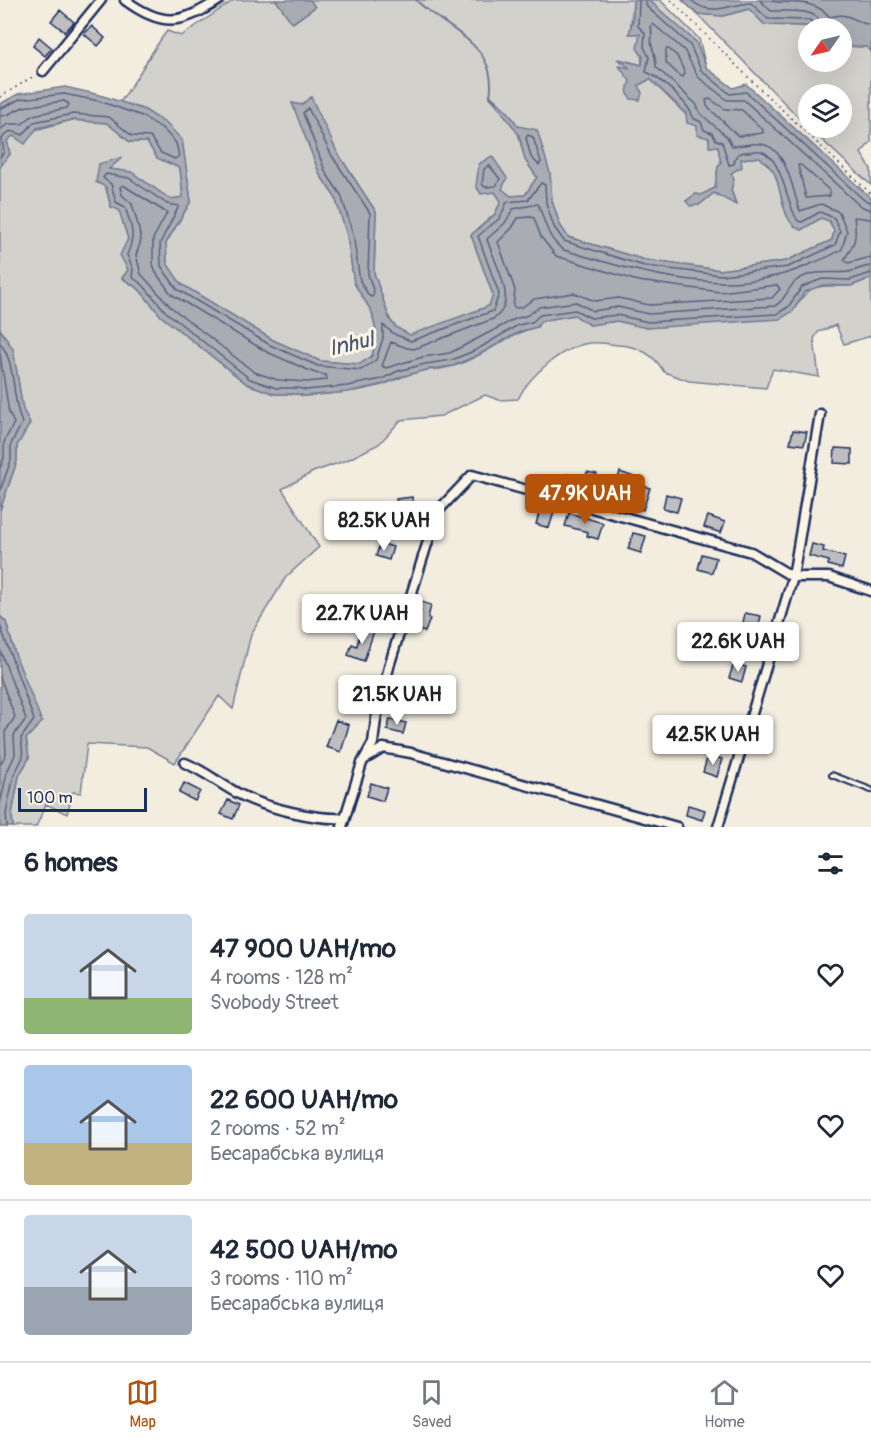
<!DOCTYPE html>
<meta charset="utf-8">
<style>
:root{--surface:#fff;--page:#f6f6f7;--text:#1f2937;--muted:#747a83;--line:#e0e1e3;--accent:#b45309}
body{margin:0;font-family:Pangolin,sans-serif;background:var(--page);color:var(--text);height:100vh;display:flex;flex-direction:column;font-size:22px;white-space:nowrap}
*{box-sizing:border-box;margin:0}
p{font-size:20px;color:var(--muted)}
.icon{flex:none;width:33px;height:33px;fill:none;stroke:currentColor;stroke-width:2;stroke-linecap:round;stroke-linejoin:round}
.map{position:relative;height:827px;overflow:hidden}
.side{display:flex;flex-direction:column;background:var(--surface);flex:1}
.side>*{flex:none}
.needle{width:39px;rotate:236deg}
.fabs{position:absolute;left:798px;top:18px;display:grid;gap:12px}
.fabs a{display:grid;place-items:center;width:54px;height:54px;border-radius:50%;background:var(--surface);box-shadow:0 6px 24px #0002;font-size:30px}
.scale{position:absolute;left:18px;bottom:15px;width:129px;box-sizing:border-box;padding-left:6px;border:3px solid #1b2f5e;border-top:0;font-size:16px;line-height:21px;white-space:nowrap;color:#1b2f5e;-webkit-text-stroke:4px #fcf5e5;paint-order:stroke}
.price{position:absolute;translate:-50% -51px;padding:0 14px;border-radius:6px;background:#fff;color:#222;font-size:20px;line-height:39px;filter:drop-shadow(0 2px 3px #0008)}
.price::after{content:'';position:absolute;left:50%;top:36px;width:18px;height:14px;margin-left:-9px;background:inherit;clip-path:polygon(0 0,100% 0,50% 100%)}
.price.on{background:var(--accent);color:#fff}
ul{padding:0;list-style:none}
li{display:flex;align-items:center;gap:18px;height:150px;padding:0 24px}
li+li{border-top:2px solid var(--line)}
li span{display:grid;place-items:center;flex:none;width:168px;height:120px;border-radius:6px;color:#555}
li>.icon{margin-inline-start:auto}
span .icon{width:72px;height:72px;fill:#fffc;stroke-width:1}
li b{font-size:26px}
h2{display:flex;justify-content:space-between;align-items:center;height:72px;padding:0 24px;font-size:26px}
.menu{display:flex;justify-content:space-around;align-items:center;height:84px;border-top:2px solid var(--line);background:var(--surface);font-size:16px;color:var(--muted)}
.menu a{display:grid;justify-items:center;gap:3px}
.menu .on{color:var(--accent)}
.map>svg:first-child{display:block}
</style>
<div class="map">
<svg width="871" height="827" viewBox="0 0 871 827">
<rect width="100%" height="100%" fill="#f3ede0"/>
<filter id="ink" filterUnits="userSpaceOnUse"><feTurbulence type="fractalNoise" baseFrequency=".0167" numOctaves="2"/><feDisplacementMap in="SourceGraphic" scale="12" xChannelSelector="R" yChannelSelector="G"/><feConvolveMatrix kernelMatrix="1 2 1 2 8 2 1 2 1" color-interpolation-filters="sRGB"/></filter>
<g filter="url(#ink)">
<!-- green -->
<path fill="#d3d1cc" stroke="#778095" stroke-width="1.5" fill-rule="evenodd" d="M234,0H276L293,23L315,7L310,0H636L633,3L630,33L640,34L642,65L619,59L632,70L621,66L639,85L650,79L709,138L710,147L718,146L721,163L718,167L715,188L701,195L696,194L686,201L699,205L714,193L736,203L731,190L734,179L731,172L740,159L760,157L775,173L787,216L801,230L821,218L829,221L834,231L832,240L786,261L720,270L645,260L568,237L560,225L552,201L550,173L508,112L492,97L518,133L525,160L537,177L525,195L511,196L501,189L495,192L501,201L495,214L471,235L493,295L489,306L410,336L397,328L390,320L374,273L376,212L337,152L311,98L301,105L293,103L320,175L335,197L347,235L354,283L372,312L377,336L372,356L360,364L320,361L273,340L181,284L167,264L166,243L191,201L182,140L145,110L120,102C138,79 149,54 167,31L181,36Z
M646,0H660L699,39L706,67L696,42Z
M749,9L765,25L842,27L846,46L866,47L871,51V142L861,153L871,169V185L809,128H842V94H808V127L697,14L723,16ZM808,28H842V62H808Z
M72,120L107,123L130,142H147L157,158L180,168L183,198L170,199L131,172L108,169L121,158L99,164L111,207L119,209L128,239L121,255L128,270L122,278L139,289L161,316L247,384L275,394H298L304,396C331,394 357,392 382,385C394,381 405,375 417,372C429,369 442,370 453,366C483,358 506,334 537,327L540,321L575,315L590,325L617,321L647,328L793,311C811,281 816,287 848,286C856,285 864,281 871,278V336L844,344L836,325L818,332L814,339L819,377L773,369L766,388L689,381L664,372C654,354 637,346 618,345C609,344 599,342 590,343C563,346 529,376 518,399L499,400L485,395L441,416L401,420L379,444L347,460L313,472L282,489L319,547L286,577L251,634L233,709L219,696L175,763L147,747L87,744L81,793L73,792L67,814L46,804L36,827H13L12,814L19,776L29,758L15,654L6,622L0,616V510L17,461V446L30,423L23,410L13,349L0,329V167L10,154L7,141L13,136Z"/>
<!-- water -->
<path fill="#a9acb3" stroke="#707a91" stroke-width="1.5" d="M276,0H310L315,7L292,23Z
M636,0H646L652,3L696,42L706,67L733,88L746,84L871,198V278L851,286L823,285L804,292L793,311L780,319L647,328L617,321L590,325L574,315L541,321L537,327L521,331L478,355L453,366L426,370L400,377L384,384L348,392L304,396L298,394H275L247,384L161,316L139,289L122,278L128,270L120,255L128,239L119,210L111,207L106,187L96,182L99,164L123,157L109,169L131,172L170,199L183,197L180,168L157,158L147,142H130L107,123L72,120L37,128L25,144L13,136L7,141L10,154L0,167V104L18,94L65,87L100,95L145,110L167,124L182,140L191,201L166,243L167,263L181,284L273,340L320,361L360,364L372,356L377,336L372,312L354,283L347,235L335,197L320,175L292,103L301,105L311,97L337,152L376,212L374,273L390,320L397,328L410,335L489,306L493,295L471,235L495,214L501,201L495,192L481,194L476,186L479,164L492,156L507,178L502,189L511,196L525,195L537,177L525,160L519,135L489,94L508,112L518,126L537,130L550,173L552,201L560,225L568,237L645,260L720,270L786,261L832,240L834,231L830,221L821,218L801,230C782,224 782,191 775,175C773,168 765,163 760,157L741,159L742,167L731,173L734,179L731,190L736,205L714,193L699,205L690,206L686,201L696,194L701,195L715,188L718,167L721,163L718,146L709,147V138L697,135V126L687,123L686,113L650,79L639,85L642,93L640,100L631,99C626,93 627,88 630,81L619,66L630,68L617,59L642,65L643,57L637,48L640,34H629L633,19V2Z
M682,0H871V51L866,47L846,46L842,27L765,25L749,9L723,16L697,14Z
M0,329L13,349L23,410L30,423L17,446V461L0,510Z
M0,616L6,622L15,654L42,722L26,739L29,758L19,776L12,814L13,827H0Z"/>
<g fill="none" stroke-linecap="round" stroke-linejoin="round">
<!-- shore -->
<path stroke="#546180" stroke-width="1.5" d="M639,0L638,26L645,33L644,47L649,57L646,72C658,76 691,105 693,118L701,122L704,130L712,133L716,140L722,142L729,165L734,164C735,156 737,153 746,152C750,152 756,150 760,151C783,156 786,205 798,221L802,222L820,212L834,218L840,231L835,245L788,267L721,275L644,266L564,241L554,227L546,203L545,185L541,183L528,200L507,202L500,218L478,236L499,294L493,311L411,341L394,334L383,325V338L376,360L361,370L318,366L270,345L177,289L161,266L160,243L179,206L167,204L129,178L106,174L103,178L111,184L116,202L125,207C132,229 136,233 127,255L133,269L132,277L143,285L166,312L250,379L276,388H298L306,390L347,386L382,379L398,371L425,364L452,360L476,350L518,325L532,322L540,315L575,310L591,318L617,315L648,322L777,314L788,307L802,287L822,279L850,280L871,273
M645,0L647,7L690,45L701,70L730,94L746,92L864,200L871,202
M691,0C710,18 729,4 751,3L768,19L809,20L814,23L815,28
M760,0L771,11C788,12 820,6 822,28
M772,0L775,2C796,3 815,0 830,17C852,11 853,23 871,25
M666,49H669L677,56L685,73L683,77L680,76L666,63Z
M710,99L725,109L742,110L763,130V133L738,136L707,106L706,100Z
M308,108L332,156L370,213L368,274L374,293L372,297L369,296L360,281L353,234L341,195L326,173L303,113Z
M0,109L20,99L64,94L99,101L142,116L163,129L176,143L179,156L175,159L161,153L150,137L132,136L109,117L73,114L34,122L23,135C13,131 9,128 2,139L4,152L0,157
M0,116L7,115L23,107L64,101L69,104L67,108L33,115L22,124H8L0,130
M528,135L533,137L541,162L539,165L531,157L526,138Z
M489,165L500,179L496,186L485,187L482,184L484,169Z
M798,165H801L830,191V196L806,198Z
M123,185L167,213L153,239V264L155,271L171,294L267,352L315,373L326,375L327,380L307,382L278,380L254,372L171,307L141,274L136,255L141,241L138,225L132,204L122,195L120,187Z
M871,210L860,206L744,100H727L698,77L684,50L653,24L651,26C653,34 650,41 652,47C655,55 656,59 656,67L696,104L700,113L727,137L732,146C741,146 751,143 761,144C787,147 793,192 800,211L821,204L839,212L847,231L842,249C834,255 823,259 813,263C734,301 643,274 564,250C547,240 545,220 538,204L513,209L505,223L487,239C493,261 521,303 493,319L414,349L407,348L391,342L382,366L386,368L423,357L450,353L515,319L528,315L539,307L576,302L593,311L618,307L649,314L775,306C786,300 787,288 796,281C813,269 829,274 848,272C856,271 863,266 871,266
M531,217L534,218L541,237L556,256L638,281L720,292L777,285L780,289L772,298L649,305L619,298L595,301L574,293L534,299L522,307L516,308L513,306L515,290L498,242L512,228L518,218Z
M871,219L854,217C857,237 856,242 844,260L848,263L871,257
M0,343C17,364 11,398 22,423L11,444V460L0,491
M0,354L9,413L14,423L4,442V458L0,468
M0,625L34,720L21,738L23,757L14,775L6,813L7,827
M0,650L26,719L14,735L15,755L7,772L0,805
M0,677L15,717L5,732L6,754L0,765"/>
<!-- stream -->
<path stroke="#707a91" stroke-width="2" d="M416,0C447,31 499,44 490,97L497,104"/>
</g>
<!-- building -->
<path fill="#bebec0" stroke="#1b2f5e" stroke-width="1.5" d="M60,10L74,22L65,32L51,21Z
M92,26L105,38L98,46L84,34Z
M39,37L52,48L45,56L33,46Z
M793,430L807,432L804,445L790,443Z
M835,448L852,449V464L834,463Z
M587,472L597,474L592,492L564,488L567,474L585,479Z
M620,472L634,477L632,483L650,488L643,510L635,507L638,494L615,486Z
M666,494L681,498L677,512L663,509Z
M412,497L414,507L398,510L396,499Z
M541,506L555,509L549,528L536,524Z
M569,513L603,523L598,539L587,536L588,532L565,526Z
M708,516L725,522L721,533L704,527Z
M633,533L646,536L641,553L628,549Z
M380,543L393,547L389,560L376,556Z
M812,544L824,547L823,551L845,557L842,569L828,565L829,561L809,556Z
M702,554L716,558L712,573L698,569Z
M421,602L431,605L428,618L430,619L425,632L414,628L421,611L418,610Z
M745,613L761,616L754,647L741,644L747,624L743,623Z
M361,628L374,631L364,661L348,655L352,644L357,646Z
M734,663L746,667L742,682L729,678Z
M400,678L415,682L412,693L397,689Z
M390,719L406,723L403,734L387,730Z
M336,720L349,725L341,752L326,747Z
M708,755L722,759L717,777L703,772Z
M184,783L200,791L195,801L179,793Z
M371,783L387,788L383,801L367,796Z
M228,800L239,805L233,819L221,814Z
M688,805L705,810L702,820L686,815Z"/>
<g fill="none" stroke-linecap="round" stroke-linejoin="round">
<!-- lane casing -->
<g stroke="#1b2f5e" stroke-width="8">
<path id="lane" d="M832,775L871,790"/>
</g>
<!-- street casing -->
<g stroke="#1b2f5e" stroke-width="13">
<path id="street" d="M125,0C163,28 181,24 219,0
M43,71L101,0
M367,758L383,748L411,753L677,827
M185,763C205,771 221,785 241,795C266,808 317,820 345,818
M342,827L362,763L373,743L376,719L390,663L437,512L472,475L751,552L793,577H829L871,591
M718,827L793,577L820,414"/>
</g>
<!-- path -->
<path stroke="#1b2f5e" stroke-width="1.5" stroke-dasharray="1.5 4.5" stroke-linecap="butt" d="M671,0L754,83L871,194
M0,97L34,76"/>
<!-- lane -->
<use href="#lane" stroke="#fcf5e5" stroke-width="4"/>
<!-- street -->
<use href="#street" stroke="#fcf5e5" stroke-width="8"/>
</g>
</g>
<g text-anchor="middle" stroke-width="6" stroke-linejoin="round" paint-order="stroke">
<!-- water labels -->
<g font-size="22" font-style="italic" fill="#465478" stroke="#fcf5e5">
<text transform="translate(351 343) rotate(-13)" y="8">Inhul</text>
</g>
</g>
</svg>
<div class="fabs">
<a><svg class="needle" viewBox="-14 -14 28 28"><path d="M0-13l5 13h-10z" fill="#e53935"/><path d="M0 13l5-13h-10z" fill="#747a83"/></svg></a>
<a><svg class="icon" aria-label="layers" viewBox="0 0 24 24"><path d="M12 4l9 5-9 5-9-5zM3 14l9 5 9-5"/></svg></a>
</div>
<div class="scale">100 m</div>
<b class="price on" style="left:585px;top:525px">47.9K UAH</b>
<b class="price" style="left:384px;top:552px">82.5K UAH</b>
<b class="price" style="left:362px;top:645px">22.7K UAH</b>
<b class="price" style="left:738px;top:673px">22.6K UAH</b>
<b class="price" style="left:397px;top:726px">21.5K UAH</b>
<b class="price" style="left:713px;top:766px">42.5K UAH</b>
</div>
<section class="side">
<h2>6 homes<svg class="icon" aria-label="filters" viewBox="0 0 24 24"><path d="M4 7h16M4 17h16"/><circle cx="9" cy="7" r="2"/><circle cx="15" cy="17" r="2"/></svg></h2>
<ul>
<li><span style="background:linear-gradient(#c9d6e8 70%,#8fb573 0)"><svg class="icon" aria-label="home" viewBox="0 0 24 24"><path d="M3 11l9-7 9 7M6 9v11h12V9"/></svg></span><div><b>47 900 UAH/mo</b><p>4 rooms · 128 m²</p><p>Svobody Street</p></div><svg class="icon" aria-label="heart" viewBox="0 0 24 24"><path d="M12 20l-8-8c-3-5 5-10 8-4 3-6 11-1 8 4z"/></svg></li>
<li><span style="background:linear-gradient(#a9c7e8 65%,#c2b280 0)"><svg class="icon" aria-label="home" viewBox="0 0 24 24"><path d="M3 11l9-7 9 7M6 9v11h12V9"/></svg></span><div><b>22 600 UAH/mo</b><p>2 rooms · 52 m²</p><p>Бесарабська вулиця</p></div><svg class="icon" aria-label="heart" viewBox="0 0 24 24"><path d="M12 20l-8-8c-3-5 5-10 8-4 3-6 11-1 8 4z"/></svg></li>
<li><span style="background:linear-gradient(#c9d6e8 60%,#9aa5b1 0)"><svg class="icon" aria-label="home" viewBox="0 0 24 24"><path d="M3 11l9-7 9 7M6 9v11h12V9"/></svg></span><div><b>42 500 UAH/mo</b><p>3 rooms · 110 m²</p><p>Бесарабська вулиця</p></div><svg class="icon" aria-label="heart" viewBox="0 0 24 24"><path d="M12 20l-8-8c-3-5 5-10 8-4 3-6 11-1 8 4z"/></svg></li>
</ul>
</section>
<nav class="menu">
<a class="on"><svg class="icon" aria-label="map" viewBox="0 0 24 24"><path d="M3 6l6-2 6 2 6-2v14l-6 2-6-2-6 2zM9 4v14M15 6v14"/></svg>Map</a>
<a><svg class="icon" aria-label="saved" viewBox="0 0 24 24"><path d="M7 4h10v16l-5-4-5 4z"/></svg>Saved</a>
<a><svg class="icon" aria-label="home" viewBox="0 0 24 24"><path d="M3 11l9-7 9 7M6 9v11h12V9"/></svg>Home</a>
</nav>
